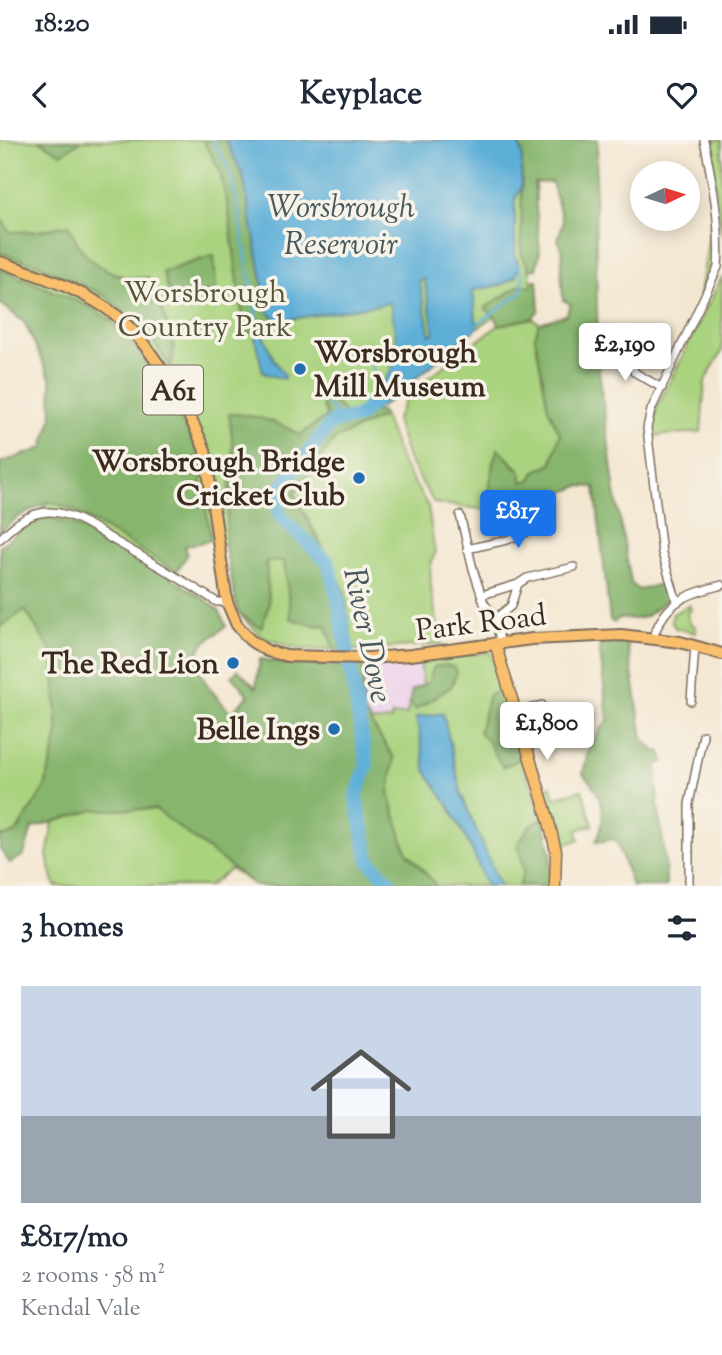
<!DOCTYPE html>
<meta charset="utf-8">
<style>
:root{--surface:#fff;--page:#f2f2f3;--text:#1f2937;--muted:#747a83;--accent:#1a73e8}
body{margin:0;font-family:"Sorts Mill Goudy",serif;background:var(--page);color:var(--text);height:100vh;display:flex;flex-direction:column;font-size:26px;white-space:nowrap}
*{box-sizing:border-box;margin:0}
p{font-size:23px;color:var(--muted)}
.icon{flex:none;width:38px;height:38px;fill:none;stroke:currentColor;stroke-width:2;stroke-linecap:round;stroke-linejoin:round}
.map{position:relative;height:746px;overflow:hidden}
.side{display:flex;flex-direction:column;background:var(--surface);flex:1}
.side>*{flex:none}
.needle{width:46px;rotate:86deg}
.buttons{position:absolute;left:630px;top:21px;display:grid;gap:14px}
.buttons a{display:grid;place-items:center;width:70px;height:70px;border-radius:50%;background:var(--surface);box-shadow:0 4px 18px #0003;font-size:35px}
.price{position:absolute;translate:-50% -60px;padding:0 16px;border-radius:7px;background:#fff;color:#222;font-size:23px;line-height:46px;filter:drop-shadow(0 2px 4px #0008)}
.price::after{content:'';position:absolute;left:50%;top:42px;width:21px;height:16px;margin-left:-10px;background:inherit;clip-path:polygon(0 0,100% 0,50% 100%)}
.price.current{background:var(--accent);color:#fff}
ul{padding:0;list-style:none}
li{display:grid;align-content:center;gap:14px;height:371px;padding:0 21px}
li span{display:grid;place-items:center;height:217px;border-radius:0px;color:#555}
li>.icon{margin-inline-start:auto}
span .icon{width:126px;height:126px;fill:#fffc;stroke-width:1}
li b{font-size:30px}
h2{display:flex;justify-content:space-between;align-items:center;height:84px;padding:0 21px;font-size:30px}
.status{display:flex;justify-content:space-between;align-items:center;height:49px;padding:0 35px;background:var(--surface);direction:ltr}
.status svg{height:19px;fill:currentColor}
header{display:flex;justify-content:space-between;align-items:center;height:91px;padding:0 21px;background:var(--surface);font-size:32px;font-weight:800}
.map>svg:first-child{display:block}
</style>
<div class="status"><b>18:20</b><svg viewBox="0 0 49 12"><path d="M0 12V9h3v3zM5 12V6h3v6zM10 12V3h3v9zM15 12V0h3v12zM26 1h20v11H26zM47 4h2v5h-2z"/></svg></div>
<header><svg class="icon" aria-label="back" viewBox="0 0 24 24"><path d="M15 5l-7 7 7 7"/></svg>Keyplace<svg class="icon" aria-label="heart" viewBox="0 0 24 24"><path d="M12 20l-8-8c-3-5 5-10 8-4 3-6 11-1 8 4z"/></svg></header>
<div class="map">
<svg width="722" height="746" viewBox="0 0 722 746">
<rect width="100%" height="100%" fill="#f7f3e8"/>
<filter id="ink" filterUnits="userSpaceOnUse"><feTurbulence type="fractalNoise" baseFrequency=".0143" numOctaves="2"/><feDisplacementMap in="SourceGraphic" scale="14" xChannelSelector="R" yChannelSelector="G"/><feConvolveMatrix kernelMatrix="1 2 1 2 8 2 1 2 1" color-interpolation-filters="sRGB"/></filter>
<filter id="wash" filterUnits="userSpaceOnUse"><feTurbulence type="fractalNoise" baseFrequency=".00686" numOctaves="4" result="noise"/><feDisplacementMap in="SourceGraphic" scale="28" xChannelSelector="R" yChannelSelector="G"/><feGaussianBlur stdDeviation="1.57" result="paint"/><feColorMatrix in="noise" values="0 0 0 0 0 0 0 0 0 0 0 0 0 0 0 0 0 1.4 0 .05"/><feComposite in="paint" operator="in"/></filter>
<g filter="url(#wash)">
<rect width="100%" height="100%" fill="#f4e7d1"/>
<!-- built -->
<path fill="#ecd1ea" d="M420,520L423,546L412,550L407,575L392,576L391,580L370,582L364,572L363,526Z"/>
<!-- green -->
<path fill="#aad37f" stroke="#727e4e" stroke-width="2" d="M0,0H536V129L529,130L531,140H537V149L477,188L381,267L358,277L276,354L338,458L347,510L298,509L264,498L238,473L225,406L211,400L185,406L187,415L172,439C194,452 216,462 226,486C219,492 209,498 203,504C185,526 216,557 231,573L256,548L260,519L294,525L363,526L364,572L371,582L391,580V576L407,574L412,550L423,545L420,520L491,512L505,554L521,619L543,678L551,713L549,746H256L231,729L209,746H55L47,716L53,682L93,670L45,647L16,693L0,698V406L27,386L49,361L53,342L43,308L52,279L51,240L25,183L0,163Z
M710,0H722V97L710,1Z
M711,79L715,125L700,156Z
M722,137V211L705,241L701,292L652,296L657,267Z
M532,178L539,183L535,197L548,268L560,294L551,325L535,331L531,340L522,342L521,331L498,309L493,322L487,370L434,363L408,319L396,280L409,252L499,185Z
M384,276L402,323L428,366L435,414C423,432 438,483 442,504L353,510L344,449L294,353L335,299Z
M689,465L691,470L687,473L690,483L696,487V493L675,488L671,481L673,474Z
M551,646L554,658L582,650L593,685L577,690L579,700L562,705L545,648Z"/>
<!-- forest -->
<path fill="#87b56e" stroke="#617046" stroke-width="2" d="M39,0H82L61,14Z
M203,0H226L243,35L268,172L279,181L264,193L261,190L245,194L228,68L220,31Z
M518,0H598L595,52L598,223L614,346L631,443L638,450L665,443L668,453L666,461L645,477L636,479L619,478L614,483L610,480L595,347L579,346L520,371L487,370L493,322L498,309L521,332L522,342L531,340L535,331L551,325L560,294L548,268L535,197L539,183L566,175L571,164L563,160L561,127L563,113L558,99L563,83L552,42L534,43L540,112L536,129H529L521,113L522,14Z
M0,78L10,92L37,91L68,85C73,93 77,103 82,110C95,128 128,143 148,137L159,159L174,207L171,228L148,194L106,156L36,124L0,113Z
M214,115L216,151L175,157L167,147L163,132Z
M0,129L84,164L107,178L125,194L151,227L197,309L211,400L185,406L187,415L176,431L73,370L49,361L18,377L0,392V323L43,308L52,279L51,240L25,183L0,163Z
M537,140L539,170L532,178L499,185L496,178L485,168L520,145L530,146Z
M331,259L345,273L381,271L384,276L335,299L294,353L344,449L353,510H334L326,485L317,486L291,479L284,421L266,422L269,465L261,488L238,473L225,406L233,306L229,274C253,274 279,282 300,295L327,276L322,265Z
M47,378C107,392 158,430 209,462L220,472L226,486C219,492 209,498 203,504C185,526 216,557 231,573L249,556L232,536L238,530L256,548L260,519L294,525L363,526L364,572L394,618L389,654L406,711L437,746H256L155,669L94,670L32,688L24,715L10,723L0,709V697L16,693L45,647L58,594L53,514L25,470L0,487V406L27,386Z
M627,502L643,599L653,610L661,612L664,622L657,625C654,666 667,705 666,746H632L616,699L596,702C608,675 604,655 583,634L589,606L608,580L599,504Z
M446,525L453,527L457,532L451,547L415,570L410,562L412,550L428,543L434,527Z
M499,551L505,554L521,619L503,627C494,615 491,602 479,592L489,555Z
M543,678L551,713L549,746H519L524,731L518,704L529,687Z"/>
<!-- water -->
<path fill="#5dafd8" stroke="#4c6c7b" stroke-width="2" fill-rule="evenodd" d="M226,0H518L522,14L521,48L515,59V116L519,125L516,137L501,145L473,150L477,188L381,267L373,251C379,245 388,238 391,230C401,210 394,184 390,163L279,181L268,172L243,35ZM424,139L434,192L430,195L419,140Z
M261,190L274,220L285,236L284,239L263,233L255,198L257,191Z
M443,573L462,656L500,746H486L473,712L450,668L426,631L416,577Z"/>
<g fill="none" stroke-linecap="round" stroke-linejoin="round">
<!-- stream -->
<path stroke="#5dafd8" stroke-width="2.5" d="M212,0L228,27L236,58L259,192
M476,185L522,152L523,136L520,126L516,125
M319,217L367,219L381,244
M367,219L371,205
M327,264L336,274L332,282"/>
<!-- river -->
<path stroke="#5dafd8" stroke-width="14" d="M390,248L358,277L332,282L276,354L280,377L328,422L338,458L367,625L356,657L369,721L393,746"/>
</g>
</g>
<g filter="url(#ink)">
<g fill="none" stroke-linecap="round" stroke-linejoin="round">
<!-- minor casing -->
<g stroke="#7c6c5d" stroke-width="10">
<path id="minor" d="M633,209L634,232L662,248
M460,375L473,429L484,463L496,478L500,502
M0,399C13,385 31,371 51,372C74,373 97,390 115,401C150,421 184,441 217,462H227
M467,409L507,400L527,392L525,378
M482,455L518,444
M677,462L662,413L647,288L651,270L718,127C721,86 712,40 704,0
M496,478L511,466L518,444L527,438L574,427
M653,498C665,461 687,454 722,445
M691,561L695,506
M516,573L542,565
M689,746V664L703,595"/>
</g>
<!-- major casing -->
<g stroke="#7c6c5d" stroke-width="13">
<path id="major" d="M495,503L548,678L556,711L555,746"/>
</g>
<!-- highway casing -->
<g stroke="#7c6c5d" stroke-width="14">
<path id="highway" d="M0,122C40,136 83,149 117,176C151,204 188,269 205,310L227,462L237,485L250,500L267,511L287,516L369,518L411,515L532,499L621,495L680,502L722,514"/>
</g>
<!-- minor -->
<use href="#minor" stroke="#fff" stroke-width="7"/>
<!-- major -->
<use href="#major" stroke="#f9bf6d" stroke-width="10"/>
<!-- highway -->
<use href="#highway" stroke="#f9bf6d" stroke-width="10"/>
</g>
</g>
<!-- markers -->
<g fill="#1f6fb2" stroke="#f7f3e8" stroke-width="2.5">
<circle cx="300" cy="229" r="7"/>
<circle cx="359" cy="338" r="7"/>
<circle cx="233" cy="523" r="7"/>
<circle cx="334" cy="589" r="7"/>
</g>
<g text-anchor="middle" stroke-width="7" stroke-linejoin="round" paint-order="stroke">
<!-- shield labels -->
<rect fill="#f7f3e8" stroke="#73665b" stroke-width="2" x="143" y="225.5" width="60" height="49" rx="5"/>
<g font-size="28" font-weight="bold" fill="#3b2a1e">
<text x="173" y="260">A61</text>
</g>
<!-- park labels -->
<g font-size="30" fill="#575436" stroke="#f7f3e8">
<text x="205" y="162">Worsbrough<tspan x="205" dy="34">Country Park</tspan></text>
</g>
<!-- poi labels -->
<g font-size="30" font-weight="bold" fill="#3b2a1e" stroke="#f7f3e8" text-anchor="end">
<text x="314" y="222" text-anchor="start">Worsbrough<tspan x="314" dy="34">Mill Museum</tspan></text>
<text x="345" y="331">Worsbrough Bridge<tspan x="345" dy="34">Cricket Club</tspan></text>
<text x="219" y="533">The Red Lion</text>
<text x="320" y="599">Belle Ings</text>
</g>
<!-- street labels -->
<g font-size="30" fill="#3b2a1e" stroke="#f7f3e8">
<text transform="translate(481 482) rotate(-7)" y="10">Park Road</text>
</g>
<!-- water labels -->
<g font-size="32" font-style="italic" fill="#47595f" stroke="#f7f3e8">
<text x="341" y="77">Worsbrough<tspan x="341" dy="37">Reservoir</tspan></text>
<text transform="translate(369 495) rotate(78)" y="11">River Dove</text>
</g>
</g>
</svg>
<div class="buttons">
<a><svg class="needle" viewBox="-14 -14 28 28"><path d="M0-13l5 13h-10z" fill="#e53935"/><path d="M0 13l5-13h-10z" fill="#747a83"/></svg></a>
</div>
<b class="price" style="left:625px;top:243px">£2,190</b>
<b class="price current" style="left:518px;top:410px">£817</b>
<b class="price" style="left:547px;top:622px">£1,800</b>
</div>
<section class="side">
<h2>3 homes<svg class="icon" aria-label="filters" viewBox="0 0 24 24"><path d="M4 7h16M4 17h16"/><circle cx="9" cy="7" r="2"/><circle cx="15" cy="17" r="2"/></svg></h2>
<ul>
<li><span style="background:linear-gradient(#c9d6e8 60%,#9aa5b1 0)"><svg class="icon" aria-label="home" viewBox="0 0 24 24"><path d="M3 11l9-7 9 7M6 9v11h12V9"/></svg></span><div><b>£817/mo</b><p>2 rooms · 58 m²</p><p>Kendal Vale</p></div></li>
</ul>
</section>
